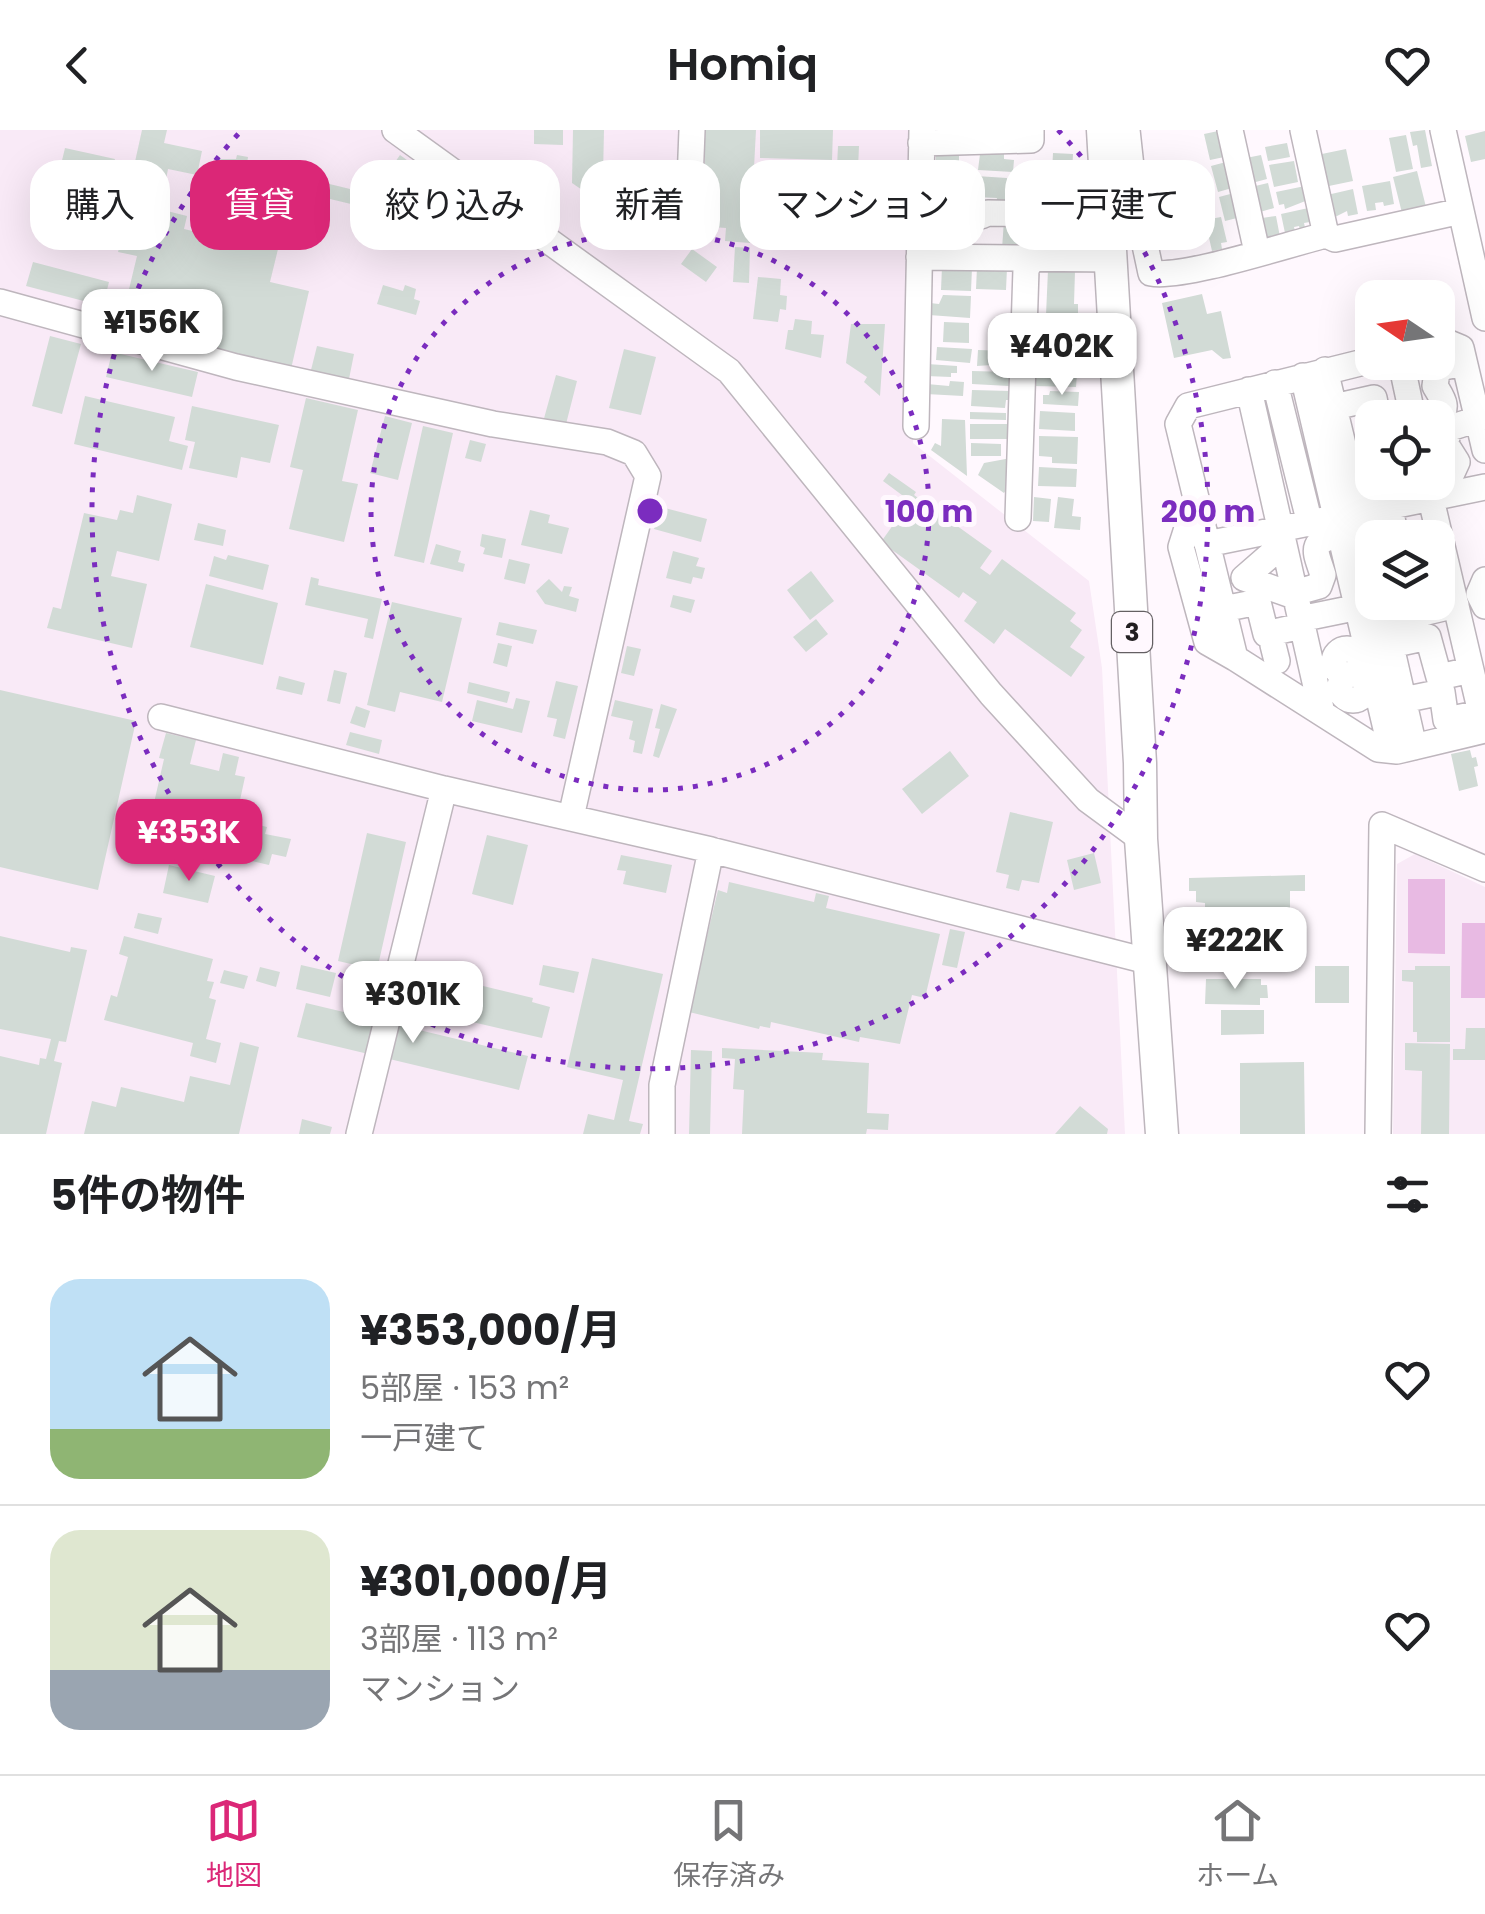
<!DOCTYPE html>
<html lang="ja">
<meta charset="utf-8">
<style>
:root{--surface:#fff;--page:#f2f2f2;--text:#202124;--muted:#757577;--line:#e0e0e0;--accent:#db2777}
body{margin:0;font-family:Poppins,"Noto Sans JP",sans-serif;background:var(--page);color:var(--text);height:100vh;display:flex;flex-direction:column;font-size:38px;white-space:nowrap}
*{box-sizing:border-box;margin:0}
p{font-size:32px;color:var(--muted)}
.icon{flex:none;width:55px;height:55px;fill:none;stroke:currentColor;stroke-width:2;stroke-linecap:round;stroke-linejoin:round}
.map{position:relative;height:1004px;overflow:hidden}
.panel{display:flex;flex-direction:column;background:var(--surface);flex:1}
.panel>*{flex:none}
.hud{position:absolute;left:30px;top:30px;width:1425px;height:90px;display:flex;gap:20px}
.needle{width:65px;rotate:283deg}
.fabs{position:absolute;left:1355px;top:150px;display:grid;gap:20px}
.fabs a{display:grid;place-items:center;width:100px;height:100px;border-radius:20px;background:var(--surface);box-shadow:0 10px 40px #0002;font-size:50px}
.price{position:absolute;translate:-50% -85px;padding:0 22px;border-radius:20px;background:#fff;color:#222;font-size:32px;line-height:65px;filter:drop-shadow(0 2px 5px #0008)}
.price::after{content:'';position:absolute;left:50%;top:60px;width:30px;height:22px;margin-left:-15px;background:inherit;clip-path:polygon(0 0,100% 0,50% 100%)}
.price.selected{background:var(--accent);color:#fff}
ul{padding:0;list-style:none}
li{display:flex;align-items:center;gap:30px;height:250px;padding:0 50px}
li+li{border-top:2px solid var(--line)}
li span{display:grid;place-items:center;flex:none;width:280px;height:200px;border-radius:30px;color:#555}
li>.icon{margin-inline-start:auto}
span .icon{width:120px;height:120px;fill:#fffc;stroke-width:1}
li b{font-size:42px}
h2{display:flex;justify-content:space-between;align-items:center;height:120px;padding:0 50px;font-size:42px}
.tag{padding:0 35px;border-radius:30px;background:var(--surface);box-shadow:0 10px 40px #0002;font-size:35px;line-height:90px}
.tag.selected{background:var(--accent);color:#fff}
header{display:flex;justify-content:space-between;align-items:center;height:130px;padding:0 50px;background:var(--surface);font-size:45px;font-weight:600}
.menu{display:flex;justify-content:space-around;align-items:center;height:140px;border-top:2px solid var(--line);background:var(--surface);font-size:28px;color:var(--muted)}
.menu a{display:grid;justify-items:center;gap:5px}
.menu .selected{color:var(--accent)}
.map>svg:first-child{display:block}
</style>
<header><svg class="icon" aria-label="back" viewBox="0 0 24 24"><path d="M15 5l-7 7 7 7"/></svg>Homiq<svg class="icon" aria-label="heart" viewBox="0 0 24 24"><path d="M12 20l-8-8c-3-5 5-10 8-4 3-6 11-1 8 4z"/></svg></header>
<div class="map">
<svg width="1485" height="1004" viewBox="0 0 1485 1004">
<rect width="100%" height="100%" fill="#fff8fe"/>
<!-- built -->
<path fill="#f9eaf7" d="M0,0H915L913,313L1089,451L1102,538L1125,1004H0Z
M1415,724L1485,757V1004H1393L1397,734Z"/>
<!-- green -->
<path fill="#e8bae3" d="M1408,749H1445V824L1408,823Z
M1462,793H1485V868H1461Z"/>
<!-- building -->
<path fill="#d2dbd6" d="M142,0H167L164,13L202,21L197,45L168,39L164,60L149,57L146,72L127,68Z
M534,0H563V15L534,14Z
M573,0H604L603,46L633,66L629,76L637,82L626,96L617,89L620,86L572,53Z
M703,0H756L750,113L725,111L726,98L701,96L702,80H706L707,62H703L705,27L697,26Z
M760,0H833L832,30L760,28Z
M1223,0L1229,26L1210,30L1204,4Z
M1425,0L1432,36L1421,38L1417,15L1413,16L1410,2Z
M1485,1V29L1471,32L1465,6Z
M1406,5L1413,39L1396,42L1389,8Z
M1287,13L1290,27L1268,31L1265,17Z
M838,16H859L858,38L837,37Z
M65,18L115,29L109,55L59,43Z
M984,19L1004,20V29L1014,30L1013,42L978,40L980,24H984Z
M1346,19L1353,51L1324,57L1317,25Z
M959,23V38L936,39V24Z
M1053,23L1073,24L1072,43L1052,42Z
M237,25L248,27L247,34L379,66L376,80L305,63L301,77L289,74L270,152L309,161L291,239L105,195L110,176L124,180L137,126L118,122L126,91L155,98L159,79L187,86L184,99L201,103L207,76L199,74L204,52L211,53L217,29H236Z
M400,25L443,56L435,67L393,35Z
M1261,25L1267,49L1252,53L1246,28Z
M1294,31L1298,52L1274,57L1269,35Z
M1226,32L1232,58L1218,62L1211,36Z
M1417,41L1426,77L1402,83L1393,47Z
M762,44L826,46L825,77H834L833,96L825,95L824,112L760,110Z
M931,45H971V63H931Z
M976,46L1007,48L1006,66H1011L1010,74L996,73L997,68L975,67Z
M1020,46L1046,47L1045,71L1019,66Z
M1050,49L1069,51L1068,60H1076L1075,76L1049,74Z
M1390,51L1394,74L1384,76L1383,72L1375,73L1376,80L1367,81L1362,56Z
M1268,53L1274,78L1260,82L1251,57Z
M1305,56L1308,70L1285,79L1284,74L1279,75L1276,62Z
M1209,57L1214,81L1178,90L1172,65Z
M1353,59L1358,84L1348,86L1347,81L1331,89L1327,65Z
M48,61L84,70L81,84L45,75Z
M1234,63L1237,88L1225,91L1219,67Z
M1313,77L1316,91L1304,93L1306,102L1301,103L1299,96L1294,97L1295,101L1285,103L1281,84Z
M1276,86L1280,107L1265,109L1262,88Z
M1221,87L1227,112L1221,113L1222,119L1212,121L1205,90Z
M1004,90L1023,91L1021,121L1002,119Z
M935,91L975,94L974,106L960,105L959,119L933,117Z
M735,117L750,118L749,153L733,152Z
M692,119L717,137L706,152L681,134Z
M33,132L109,152L103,176L26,156Z
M942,137L972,138L971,161L941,160Z
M977,137L1007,138L1006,160L976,159Z
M1048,140L1075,141L1074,174H1078V187L1046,185Z
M758,147L781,149L780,165L787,166L786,180L780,179L778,192L753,189Z
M383,155L403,161L405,155L416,159L414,169L420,171L416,185L377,174Z
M1202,164L1207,184L1221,181L1231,228L1223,229L1212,220L1174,228L1162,173Z
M943,165L971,166L970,188L929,185L930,173L939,174Z
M795,189L812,191L811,204L824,205L821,228L785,219L788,200H793Z
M944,192L969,193V213L943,212Z
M851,194H885L880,266L864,252L867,247L846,233Z
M1038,196L1081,198L1080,220L1029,218V208H1038Z
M50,206L81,214L62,284L32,276Z
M317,216L354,224L349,249L311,240Z
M937,217L972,219L970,233L936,230Z
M624,219L656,227L641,285L609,278Z
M978,220L1007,221L1006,234L977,236Z
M1040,221L1078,224L1077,239L1030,236L1031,228L1039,229Z
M112,222L198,242L192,267L106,247Z
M927,234L957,236V243H951V247L926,246Z
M972,241L1009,242V256L972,254Z
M1035,243L1077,244L1076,257L1034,256Z
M556,245L577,251L565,298L543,292Z
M950,251L964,252L963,266L926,264L927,254L949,256Z
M972,260L1011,261L1010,270H1006L1005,278L971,276Z
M1050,261L1079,262L1078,276L1043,274V265H1049Z
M85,266L175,287L169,311L188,316L182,340L74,314Z
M306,268L358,280L342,351L358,354L344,412L289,399L303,340L290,337Z
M192,276L279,295L270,333L241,327L237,348L189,338L195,312L185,310Z
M1040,281L1075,283V301L1039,299Z
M970,282L1006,283V290L970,289Z
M385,286L412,293L398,350L370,343Z
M942,289L965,290L967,346L931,320L935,313L941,316Z
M970,294H1011V309H970Z
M423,296L453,303L424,433L394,426Z
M1039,306L1078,307L1077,334L1052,333V327L1039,326Z
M470,310L486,314L481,332L465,328Z
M971,313L1001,314V326H971Z
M1011,328L1010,354L1004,363L978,345L984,333Z
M1039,337L1077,339L1076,357L1038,356Z
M889,343L916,362L914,365L992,421L980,438L990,445L1002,429L1076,483L1070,491L1082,500L1070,517L1085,527L1071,547L1005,499L994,514L964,491L977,472L963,462L959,468L881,412L910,371L883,351Z
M137,365L172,374L159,431L117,421L111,446L147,454L132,518L47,498L53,477L61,479L84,383L117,390L120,380L133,383Z
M1034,367L1051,369L1049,392L1033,391Z
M1058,367L1074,369L1072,386L1081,387L1080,400L1054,398Z
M661,377L707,389L701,412L654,399Z
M530,380L550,385L548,393L569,398L562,424L521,415Z
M198,393L226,400L223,416L194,410Z
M482,404L506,409L502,428L483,424L485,418L480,416Z
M436,414L461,421L458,432L465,434L463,442L430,434Z
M673,421L699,428L696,436L705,438L702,449L693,447L691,454L666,448Z
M228,425L269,435L263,460L209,446L214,426L226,430Z
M509,429L530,434L525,454L504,449Z
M811,441L834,471L810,490L787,460Z
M311,447L319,449L318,455L382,469L373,509L364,507L368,489L305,475Z
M549,449L562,462L564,456L572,457L569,466L579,469L576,482L545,474L536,461Z
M206,454L278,473L263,535L190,517Z
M673,465L695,470L691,483L670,477Z
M392,472L462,488L442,572L400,562L395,582L367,575Z
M816,489L828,504L806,522L793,507Z
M499,492L537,500L533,514L496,505Z
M498,513L512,516L507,537L493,533Z
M627,516L641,519L634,546L621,543Z
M334,540L347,543L340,574L327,571Z
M279,546L305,553L302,565L276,559Z
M556,551L578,556L565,609L553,606L557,589L547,587Z
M469,552L510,562L507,573L467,563Z
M0,560L136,591L98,760L0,737Z
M516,568L530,571L522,603L472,591L477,570L513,579Z
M615,570L653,579L642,624L633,622L635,611L629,609L633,591L611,586Z
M661,574L677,579L659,628L653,626L660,599L655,598Z
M356,576L370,581L365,598L350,593Z
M350,602L382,610L379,624L346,615Z
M166,603L196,610L190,634L219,641L223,623L239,627L235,645L245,647L237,684L257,689L255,694L267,697L265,704L291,709L286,727L272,724L269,735L252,731L255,720L247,718L249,709L151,686L164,629L159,628Z
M1470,620L1472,628L1476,627L1478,636L1474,637L1478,656L1459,661L1451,624Z
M950,621L969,646L922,684L902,659Z
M1010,682L1053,692L1039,753L1022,750L1019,761L1006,758L1009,745L996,742Z
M367,703L406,712L377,840L338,831Z
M487,705L528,715L513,775L472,764Z
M1094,723L1101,753L1074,760L1067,730Z
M621,725L672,735L666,763L623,754L626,741L617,740Z
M169,735L215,746L208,773L163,763Z
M1305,745V761H1290V796H1299V820H1290V837H1236V813H1228V838H1211V826H1202V819H1188L1192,788H1205V773L1196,772V761H1189V748Z
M729,752L814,772L816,763L829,766L826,778L940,804L925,868L912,865L900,914L860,907L859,912L771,892L770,898L760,896L759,899L689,882L718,760L727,763Z
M138,783L162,788L158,804L134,798Z
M950,799L965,802L957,838L942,835Z
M0,806L70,822L71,817L87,820L66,912L59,911L54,931L62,933L46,1004H0V926L39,935L40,928L46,929L51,909L0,899Z
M124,806L213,829L207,851L214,852L209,868L216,870L206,909L221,913L216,933L190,926L193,913L104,890L111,865L117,867L128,827L119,824Z
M592,828L663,844L629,991L643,994L640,1004H583L588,984L614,990L623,950L567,937Z
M301,835L336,843L330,867L296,859Z
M543,835L579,842L574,863L539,855Z
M1315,836H1349V873H1315Z
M1415,836H1450V912H1417V902H1413V852L1402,851V840H1415Z
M260,837L280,842L276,857L256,851Z
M224,840L248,846L244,859L220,853Z
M425,842L533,868L532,872L550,877L542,908L416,879Z
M1206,849H1261V855H1267L1268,868H1260V875L1205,874Z
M306,873L528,926L519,960L297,907Z
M1221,880H1264V904L1221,905Z
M1466,898H1485V930H1453V919H1465Z
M240,912L259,917L239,1004H84L92,971L116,977L121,957L184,972L190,946L230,955Z
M1405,913L1450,914L1449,1004H1421L1422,941L1405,940Z
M722,918L823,923L822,930L869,933L867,983L889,984L888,1000L867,999L866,1004H742L744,960L733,959L735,929L722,928Z
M691,920L712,921L710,1004H689Z
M1304,932L1305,1004H1240V933Z
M1080,976L1108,999L1107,1004H1055Z
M302,989L332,997L330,1004H299Z"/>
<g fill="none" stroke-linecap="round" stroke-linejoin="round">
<!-- minor casing -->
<g stroke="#beb6bd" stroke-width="28">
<path id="minor" d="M395,0L729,241L991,564L1088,670L1141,709
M1127,0L1134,64L1151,143C1184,149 1288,114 1326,105L1335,109L1461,81
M1230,0L1257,122
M1303,0L1326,105
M1443,0L1485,188
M921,13L1031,10V0
M920,86H981L988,83L1108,85
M688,104L692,0
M919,127L1110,129
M0,172L236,237L493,294L607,312L634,323L648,346L571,687
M1438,215L1449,213L1461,218L1485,320
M1372,230L1188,276L1178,294L1235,528L1378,619L1397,621L1485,600
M1401,232L1413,288
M1325,240L1372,435
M1303,246L1391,620
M1275,253L1310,394
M1249,260L1322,583
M1334,277L1374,268L1378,288
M1438,289C1450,277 1442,268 1435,256L1437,242L1444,237L1464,233
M916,296L922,0
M1438,349L1451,345L1457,332L1445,313L1450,298L1478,289
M1392,352L1394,357L1419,352
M1427,352L1485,600
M1196,370L1181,417L1207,512L1235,528
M1390,378L1396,408
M1018,388L1026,139L1033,128
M1207,414L1485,357
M1283,414L1244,448L1294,466
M1485,450L1479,464L1485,476
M1294,463L1319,456L1323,445C1316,422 1307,411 1340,405
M1381,472L1414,617
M1223,479L1258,472L1266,504L1301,496
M1300,489L1349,479
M1385,492L1456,475
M1273,515L1277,531
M1391,515L1428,507L1439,547L1471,540
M1334 532a13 13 0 1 1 26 0a13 13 0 1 1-26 0Z
M1340 557a13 13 0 1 1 26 0a13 13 0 1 1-26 0Z
M1403,570L1442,562L1446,590L1481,583
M161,587L444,659L711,720L1151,832
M359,1004L444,659
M662,1004V955L711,720
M1378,1004L1382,695L1485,739"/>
</g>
<!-- major casing -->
<g stroke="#beb6bd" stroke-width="35">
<path id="major" d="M1103,0L1140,633L1141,709L1162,1004"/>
</g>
<!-- minor -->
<use href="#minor" stroke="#fff" stroke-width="25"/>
<!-- major -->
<use href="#major" stroke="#fff" stroke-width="32"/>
</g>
<!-- distance rings -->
<g fill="none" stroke="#7b2cbf" stroke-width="5" stroke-dasharray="5 10">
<circle cx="650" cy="381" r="279"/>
<path d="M1058 0A558 558 0 1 1 242 0"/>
</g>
<g text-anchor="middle" stroke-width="10" stroke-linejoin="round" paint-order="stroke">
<!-- shield labels -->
<rect fill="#fff8fe" stroke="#646063" stroke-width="2.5" x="1112" y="482" width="40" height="40" rx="8"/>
<g font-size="25" font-weight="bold" fill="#221f21">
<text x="1132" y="511">3</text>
</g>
</g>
<circle cx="650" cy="381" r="15" fill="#7b2cbf" stroke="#fff8fe" stroke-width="5"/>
<g font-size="30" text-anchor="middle" font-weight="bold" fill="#7b2cbf" stroke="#fff8fe" stroke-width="10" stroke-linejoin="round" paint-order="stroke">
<text x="929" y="392">100 m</text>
<text x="1208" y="392">200 m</text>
</g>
</svg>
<div class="fabs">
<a><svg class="needle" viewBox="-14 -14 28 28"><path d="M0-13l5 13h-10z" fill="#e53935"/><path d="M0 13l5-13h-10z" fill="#757577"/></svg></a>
<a><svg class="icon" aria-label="locate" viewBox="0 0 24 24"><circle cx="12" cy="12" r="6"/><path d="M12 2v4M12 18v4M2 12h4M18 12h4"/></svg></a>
<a><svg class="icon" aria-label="layers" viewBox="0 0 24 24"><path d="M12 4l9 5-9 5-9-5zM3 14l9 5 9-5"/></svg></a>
</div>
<b class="price" style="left:152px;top:244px">¥156K</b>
<b class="price" style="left:1062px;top:268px">¥402K</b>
<b class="price selected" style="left:189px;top:754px">¥353K</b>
<b class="price" style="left:1235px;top:862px">¥222K</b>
<b class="price" style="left:413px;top:916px">¥301K</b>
<div class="hud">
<a class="tag">購入</a>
<a class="tag selected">賃貸</a>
<a class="tag">絞り込み</a>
<a class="tag">新着</a>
<a class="tag">マンション</a>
<a class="tag">一戸建て</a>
</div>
</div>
<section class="panel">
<h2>5件の物件<svg class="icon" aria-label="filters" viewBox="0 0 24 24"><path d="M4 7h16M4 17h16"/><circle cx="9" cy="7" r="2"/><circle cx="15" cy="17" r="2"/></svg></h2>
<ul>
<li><span style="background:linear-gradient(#bfe0f5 75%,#8fb573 0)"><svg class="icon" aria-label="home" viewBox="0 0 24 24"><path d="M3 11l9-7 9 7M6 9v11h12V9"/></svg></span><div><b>¥353,000/月</b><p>5部屋 · 153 m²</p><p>一戸建て</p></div><svg class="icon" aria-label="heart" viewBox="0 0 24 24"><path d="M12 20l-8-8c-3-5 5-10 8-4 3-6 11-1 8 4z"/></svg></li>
<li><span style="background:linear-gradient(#dfe7d0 70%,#9aa5b1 0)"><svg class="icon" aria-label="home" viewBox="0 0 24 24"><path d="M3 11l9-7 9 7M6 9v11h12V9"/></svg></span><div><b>¥301,000/月</b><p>3部屋 · 113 m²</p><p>マンション</p></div><svg class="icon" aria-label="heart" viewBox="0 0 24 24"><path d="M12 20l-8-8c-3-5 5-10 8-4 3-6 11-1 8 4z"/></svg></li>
</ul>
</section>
<nav class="menu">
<a class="selected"><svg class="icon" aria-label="map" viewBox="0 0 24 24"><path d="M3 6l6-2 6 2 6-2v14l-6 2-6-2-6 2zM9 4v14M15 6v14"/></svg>地図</a>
<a><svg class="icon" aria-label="saved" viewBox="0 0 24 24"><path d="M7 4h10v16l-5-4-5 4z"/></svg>保存済み</a>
<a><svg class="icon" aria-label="home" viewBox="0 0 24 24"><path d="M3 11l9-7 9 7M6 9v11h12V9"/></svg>ホーム</a>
</nav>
